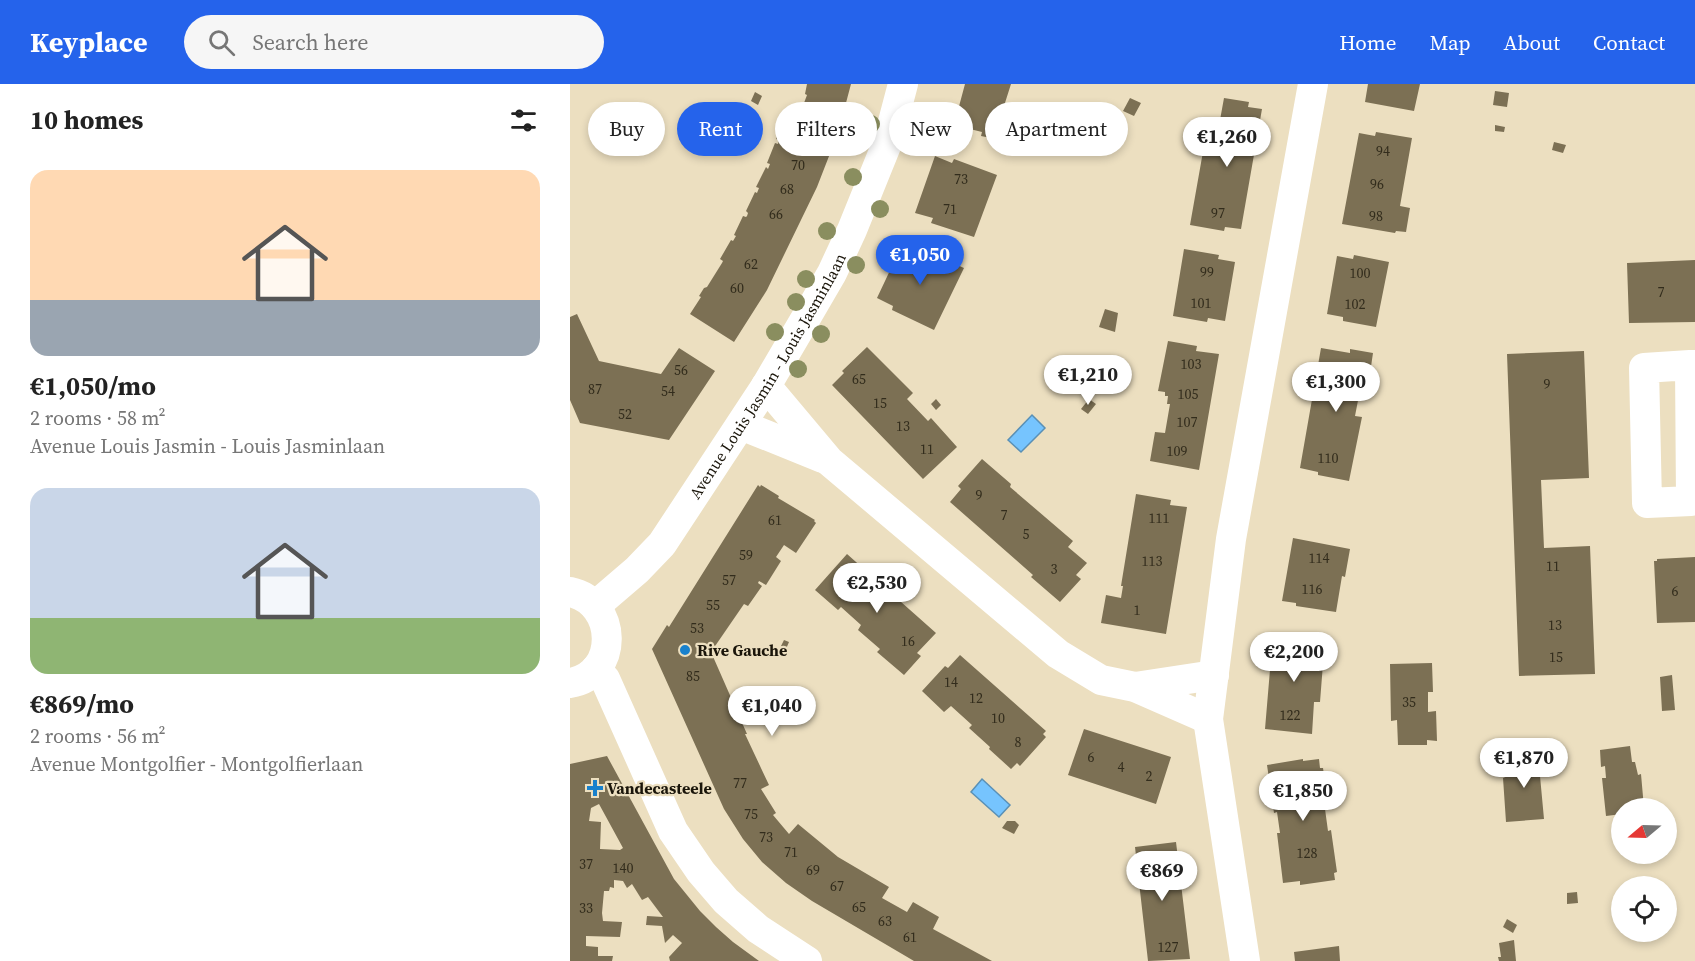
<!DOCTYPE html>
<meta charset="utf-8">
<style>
:root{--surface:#fff;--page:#f6f6f6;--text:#222;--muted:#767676;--accent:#2563eb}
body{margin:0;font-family:"Source Serif 4",serif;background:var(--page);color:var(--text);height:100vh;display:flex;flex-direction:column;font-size:22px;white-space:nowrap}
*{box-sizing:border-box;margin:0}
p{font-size:20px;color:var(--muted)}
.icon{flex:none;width:33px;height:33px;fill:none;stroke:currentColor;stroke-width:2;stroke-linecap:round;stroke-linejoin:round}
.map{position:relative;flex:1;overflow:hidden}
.panel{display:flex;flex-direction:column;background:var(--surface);width:570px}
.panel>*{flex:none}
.top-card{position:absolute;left:18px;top:18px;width:570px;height:54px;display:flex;gap:12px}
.needle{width:39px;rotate:251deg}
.tools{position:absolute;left:1041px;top:714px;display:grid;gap:12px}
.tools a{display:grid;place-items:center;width:66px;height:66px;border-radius:50%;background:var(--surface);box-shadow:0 3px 9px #0003;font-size:30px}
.price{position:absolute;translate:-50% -51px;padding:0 14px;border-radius:21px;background:#fff;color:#222;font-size:20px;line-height:39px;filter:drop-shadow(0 2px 3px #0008)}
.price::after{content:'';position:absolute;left:50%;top:36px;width:18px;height:14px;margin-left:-9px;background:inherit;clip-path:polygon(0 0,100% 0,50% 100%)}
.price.active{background:var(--accent);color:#fff}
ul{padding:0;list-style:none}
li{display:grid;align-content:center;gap:12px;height:318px;padding:0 30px}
li span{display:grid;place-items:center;height:186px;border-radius:18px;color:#555}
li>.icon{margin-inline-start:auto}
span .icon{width:108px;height:108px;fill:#fffc;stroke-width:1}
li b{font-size:26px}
h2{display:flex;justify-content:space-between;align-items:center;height:72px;padding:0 30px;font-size:26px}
.pill{padding:0 21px;border-radius:27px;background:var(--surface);box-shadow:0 3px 9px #0003;font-size:21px;line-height:54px}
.pill.active{background:var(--accent);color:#fff}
header{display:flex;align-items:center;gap:36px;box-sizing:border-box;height:84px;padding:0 30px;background:var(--accent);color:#fff}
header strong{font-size:28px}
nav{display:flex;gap:33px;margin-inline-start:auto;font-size:21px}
.search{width:420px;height:54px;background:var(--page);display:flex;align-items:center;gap:15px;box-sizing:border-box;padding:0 21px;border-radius:33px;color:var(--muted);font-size:22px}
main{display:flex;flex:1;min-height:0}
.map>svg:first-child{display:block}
</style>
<header>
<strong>Keyplace</strong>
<div class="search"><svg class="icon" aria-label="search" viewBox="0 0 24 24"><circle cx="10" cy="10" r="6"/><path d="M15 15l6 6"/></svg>Search here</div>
<nav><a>Home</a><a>Map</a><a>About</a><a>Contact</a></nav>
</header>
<main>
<section class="panel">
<h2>10 homes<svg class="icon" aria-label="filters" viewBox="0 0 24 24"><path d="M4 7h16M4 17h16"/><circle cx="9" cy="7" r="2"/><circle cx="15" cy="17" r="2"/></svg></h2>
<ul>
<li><span style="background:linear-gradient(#ffd9b3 70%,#9aa5b1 0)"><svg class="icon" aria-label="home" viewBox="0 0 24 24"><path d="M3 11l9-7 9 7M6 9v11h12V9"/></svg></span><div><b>€1,050/mo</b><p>2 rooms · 58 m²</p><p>Avenue Louis Jasmin - Louis Jasminlaan</p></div></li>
<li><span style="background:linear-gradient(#c9d6e8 70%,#8fb573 0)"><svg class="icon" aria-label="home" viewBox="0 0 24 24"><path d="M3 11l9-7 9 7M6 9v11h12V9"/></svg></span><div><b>€869/mo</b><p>2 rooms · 56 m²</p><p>Avenue Montgolfier - Montgolfierlaan</p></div></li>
</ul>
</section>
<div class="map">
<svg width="1125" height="877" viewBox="0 0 1125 877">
<rect width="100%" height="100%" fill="#ecdfc0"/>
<!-- water -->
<path fill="#76c4fe" stroke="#5a90b5" stroke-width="1.5" d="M462,331L475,344L451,368L438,356Z
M412,695L440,721L429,733L401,708Z"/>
<!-- building -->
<path fill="#7c7054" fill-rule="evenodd" d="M237,0H281L268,49L247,103L197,206L164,258L120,230L131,213L129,212L134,204L137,203L152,179L153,177L150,175L161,156L163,157L166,152L164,151L173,132L176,133L177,132L178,129L176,127L185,108L187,109L189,104L186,103L196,83L198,85L200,80L197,79L205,59L208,60L209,56L206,55L214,34L217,35L218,32L228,35L237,11L235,10Z
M395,0H441L434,22L445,25L436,57L411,52L412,48L384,41Z
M798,0H850L844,27L795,18Z
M925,7L939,9L937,23L923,21Z
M185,8L192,12L188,21L181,17Z
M560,14L571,19L564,32L553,27Z
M654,14L679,18L678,23L692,25L671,145L655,143L654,147L620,141L637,45L648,47Z
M925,41L935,43L934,48L925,47Z
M806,48L842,54L830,122L840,124L836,148L826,147L825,149L772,140L789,49L805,52Z
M984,58L996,61L993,69L982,66Z
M365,72L382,79L384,75L427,91L404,153L361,139L363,134L345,129Z
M332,161L347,168L349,164L394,184L364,246L322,226L323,222L307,214Z
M614,165L649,171L648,175L665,178L655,237L638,234L637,238L603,232Z
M784,171L819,178L806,243L773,237V233L757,230L767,172L783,175Z
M1125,176V238L1059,239L1057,179Z
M535,225L548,229L545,248L529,243Z
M7,230L29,277L91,290L109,264L145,287L99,356L10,339L0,316V233Z
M598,257L627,262L626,267L649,270L629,386L580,377L585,348L595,349L600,320H597L598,312H595V308L588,307Z
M297,263L343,309L337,315L358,337L361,334L387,363L353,395L262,301L274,289L272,287Z
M751,264L780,269V265L803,269L798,303L791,301L785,332L792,333L779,397L748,391V388L730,384Z
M1014,267L1019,394L971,396L974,464L1020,462L1025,590L949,592L937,270Z
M366,315L371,321L366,326L361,320Z
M519,315L526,320L518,330L511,325Z
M412,375L441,400L440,403L503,457L498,463L517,479L506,491L511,495L490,518L461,493L463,491L380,418L391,405L388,402Z
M188,401L190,403L191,401L209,412L208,414L245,436L244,437L246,439L226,469L214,461L206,473L211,477L196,501L189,497L188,499L192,502L178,522L174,520L141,568L177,650H175L199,701L191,705L206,729L203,731L219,750L228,740L268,773L319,803L312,814L337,828L343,818L369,833L363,845L422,877H344L242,817L216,799L192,778L173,755L154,725L82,565L97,541L99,543Z
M566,410L601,416L600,421L617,423L596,550L531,539L536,511L551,514L553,502H551Z
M723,454L780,465L775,493L772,492L766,528L726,522V519L712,517Z
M277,470L366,549L347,569L351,572L334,591L307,568L310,565L288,546L291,541L271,523L268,526L245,506Z
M1125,473V538L1087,539L1084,477H1087V475Z
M703,550L755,554L750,618H744L742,650L695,645Z
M214,556L219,558L216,565L211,562Z
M390,571L476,647L473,650L476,653L450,682L447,679L441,685L419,665L420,663L399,644L402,641L381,622L374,628L352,607L375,582L378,584Z
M862,579L863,608H858V628L866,627L867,657L857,656V661H828L827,636L821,637L820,580Z
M1102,591L1105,626L1092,627L1090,593Z
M514,645L601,673L586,720L498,691Z
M1060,662L1062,678H1065L1068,691L1071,690L1074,724H1052V730L1036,732L1032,694H1036L1035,682L1031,683L1030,666Z
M37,672L104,795L130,827L146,843L163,858L189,877H100L99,873L112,859L103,851L95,859L92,842L76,841L77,832L93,833L78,813L72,816L62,800L57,804L53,797L44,796V804L40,803L39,807H34L32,829L33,837L52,838L50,853L16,852V862L28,863V872H43L42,877H0V680ZM29,720L53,764L50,766L30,765L31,738L19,737L21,724Z
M975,673L977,692H970L974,735L936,738L933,694L938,692L937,676Z
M733,675V677L749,675L750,684H753L759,724L755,725L758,747L761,746L767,788L764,789L765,796L730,801V797L713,799L707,749H710L707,728L704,729L697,681Z
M437,737H445L449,741L444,750L432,744Z
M606,758L620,875L578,877L565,763Z
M1007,808L1008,819L997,820V809Z
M937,835L947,841L943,849L933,843Z
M944,856L946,877H929L928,873H931L929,859Z
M769,862L770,877H725L724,868Z"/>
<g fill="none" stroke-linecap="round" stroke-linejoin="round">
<!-- minor -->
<g stroke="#fff" stroke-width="30">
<path d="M1120,281L1121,417L1077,419L1074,284L1120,281H1125"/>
<path d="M196,302L259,377L488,570L531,596L565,603L638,635"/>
<path d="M171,341L253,374"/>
<path d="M0,508C48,518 50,591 0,599"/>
<path id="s1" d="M25,522L67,486L92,460L196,302L237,232L262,189L282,146L318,57L333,0"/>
<path d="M26,585L35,595L103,747L131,788L156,817L188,845L237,877"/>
<path d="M565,603L644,591"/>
<path d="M675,877L638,635L661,455L743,0"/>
</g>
</g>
<!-- trees -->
<g fill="#8a8e5f">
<circle cx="301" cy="40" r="9"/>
<circle cx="341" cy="43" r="9"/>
<circle cx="283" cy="93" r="9"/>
<circle cx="310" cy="125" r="9"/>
<circle cx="257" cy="147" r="9"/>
<circle cx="286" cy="181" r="9"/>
<circle cx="236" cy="195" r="9"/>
<circle cx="226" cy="218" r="9"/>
<circle cx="205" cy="248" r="9"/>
<circle cx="251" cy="250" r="9"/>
<circle cx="228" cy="285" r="9"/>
</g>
<!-- markers -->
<g fill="#1981cc" stroke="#ecdfc0" stroke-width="2">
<circle cx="115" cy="566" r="6"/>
<path d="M22 695h6v6h6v6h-6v6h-6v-6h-6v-6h6z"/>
</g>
<g text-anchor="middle" stroke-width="4.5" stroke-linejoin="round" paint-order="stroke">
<!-- number labels -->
<g font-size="14" fill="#322c1c">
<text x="813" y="72">94</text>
<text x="228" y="86">70</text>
<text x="391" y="100">73</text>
<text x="807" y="105">96</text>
<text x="217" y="110">68</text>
<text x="380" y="130">71</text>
<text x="648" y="134">97</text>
<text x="206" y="135">66</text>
<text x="806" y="137">98</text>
<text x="181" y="185">62</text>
<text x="637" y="193">99</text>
<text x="790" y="194">100</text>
<text x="167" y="209">60</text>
<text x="1091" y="213">7</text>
<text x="631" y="224">101</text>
<text x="785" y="225">102</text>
<text x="621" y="285">103</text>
<text x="111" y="291">56</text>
<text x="289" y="300">65</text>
<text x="977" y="305">9</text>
<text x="25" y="310">87</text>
<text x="98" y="312">54</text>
<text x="618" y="315">105</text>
<text x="310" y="324">15</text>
<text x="55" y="335">52</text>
<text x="617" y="343">107</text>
<text x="333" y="347">13</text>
<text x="357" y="370">11</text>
<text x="607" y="372">109</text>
<text x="758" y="379">110</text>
<text x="409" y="416">9</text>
<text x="434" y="436">7</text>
<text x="589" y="439">111</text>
<text x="205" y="441">61</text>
<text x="456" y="455">5</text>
<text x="176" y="476">59</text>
<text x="749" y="479">114</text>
<text x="582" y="482">113</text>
<text x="983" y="487">11</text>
<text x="484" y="490">3</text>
<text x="159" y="501">57</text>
<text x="742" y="510">116</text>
<text x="1105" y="512">6</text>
<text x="143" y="526">55</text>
<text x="567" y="531">1</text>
<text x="985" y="546">13</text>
<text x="127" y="549">53</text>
<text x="338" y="562">16</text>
<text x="986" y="578">15</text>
<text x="123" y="597">85</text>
<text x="381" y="603">14</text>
<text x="406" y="619">12</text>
<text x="839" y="623">35</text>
<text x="720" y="636">122</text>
<text x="428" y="639">10</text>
<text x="448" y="663">8</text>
<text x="521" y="678">6</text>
<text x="551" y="688">4</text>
<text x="579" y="697">2</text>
<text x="170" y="704">77</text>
<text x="181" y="735">75</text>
<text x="196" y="758">73</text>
<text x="221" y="773">71</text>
<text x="737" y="774">128</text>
<text x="16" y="785">37</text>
<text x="53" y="789">140</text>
<text x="243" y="791">69</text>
<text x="267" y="807">67</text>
<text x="289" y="828">65</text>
<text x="16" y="829">33</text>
<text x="315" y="842">63</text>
<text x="340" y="858">61</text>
<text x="598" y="868">127</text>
</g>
<!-- street labels -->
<g font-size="16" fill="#1a150a" stroke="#ecdfc0">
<text dy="6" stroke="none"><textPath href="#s1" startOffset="290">Avenue Louis Jasmin - Louis Jasminlaan</textPath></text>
</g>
<!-- poi labels -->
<g font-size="16" font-weight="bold" fill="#1a150a" stroke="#ecdfc0" text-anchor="start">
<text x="127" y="572">Rive Gauche</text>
<text x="37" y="710">Vandecasteele</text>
</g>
</g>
</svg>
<div class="tools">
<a><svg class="needle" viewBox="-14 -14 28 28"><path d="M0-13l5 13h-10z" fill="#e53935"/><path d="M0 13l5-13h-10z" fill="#767676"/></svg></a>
<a><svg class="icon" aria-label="locate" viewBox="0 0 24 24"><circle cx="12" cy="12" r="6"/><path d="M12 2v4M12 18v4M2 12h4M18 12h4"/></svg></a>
</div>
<b class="price" style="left:657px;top:84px">€1,260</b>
<b class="price active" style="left:350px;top:202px">€1,050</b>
<b class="price" style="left:518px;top:322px">€1,210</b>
<b class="price" style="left:766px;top:329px">€1,300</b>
<b class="price" style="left:307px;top:530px">€2,530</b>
<b class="price" style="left:724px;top:599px">€2,200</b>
<b class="price" style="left:202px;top:653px">€1,040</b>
<b class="price" style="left:954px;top:705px">€1,870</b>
<b class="price" style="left:733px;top:738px">€1,850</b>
<b class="price" style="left:592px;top:818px">€869</b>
<div class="top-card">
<a class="pill">Buy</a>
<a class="pill active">Rent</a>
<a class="pill">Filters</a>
<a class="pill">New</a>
<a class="pill">Apartment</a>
</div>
</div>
</main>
